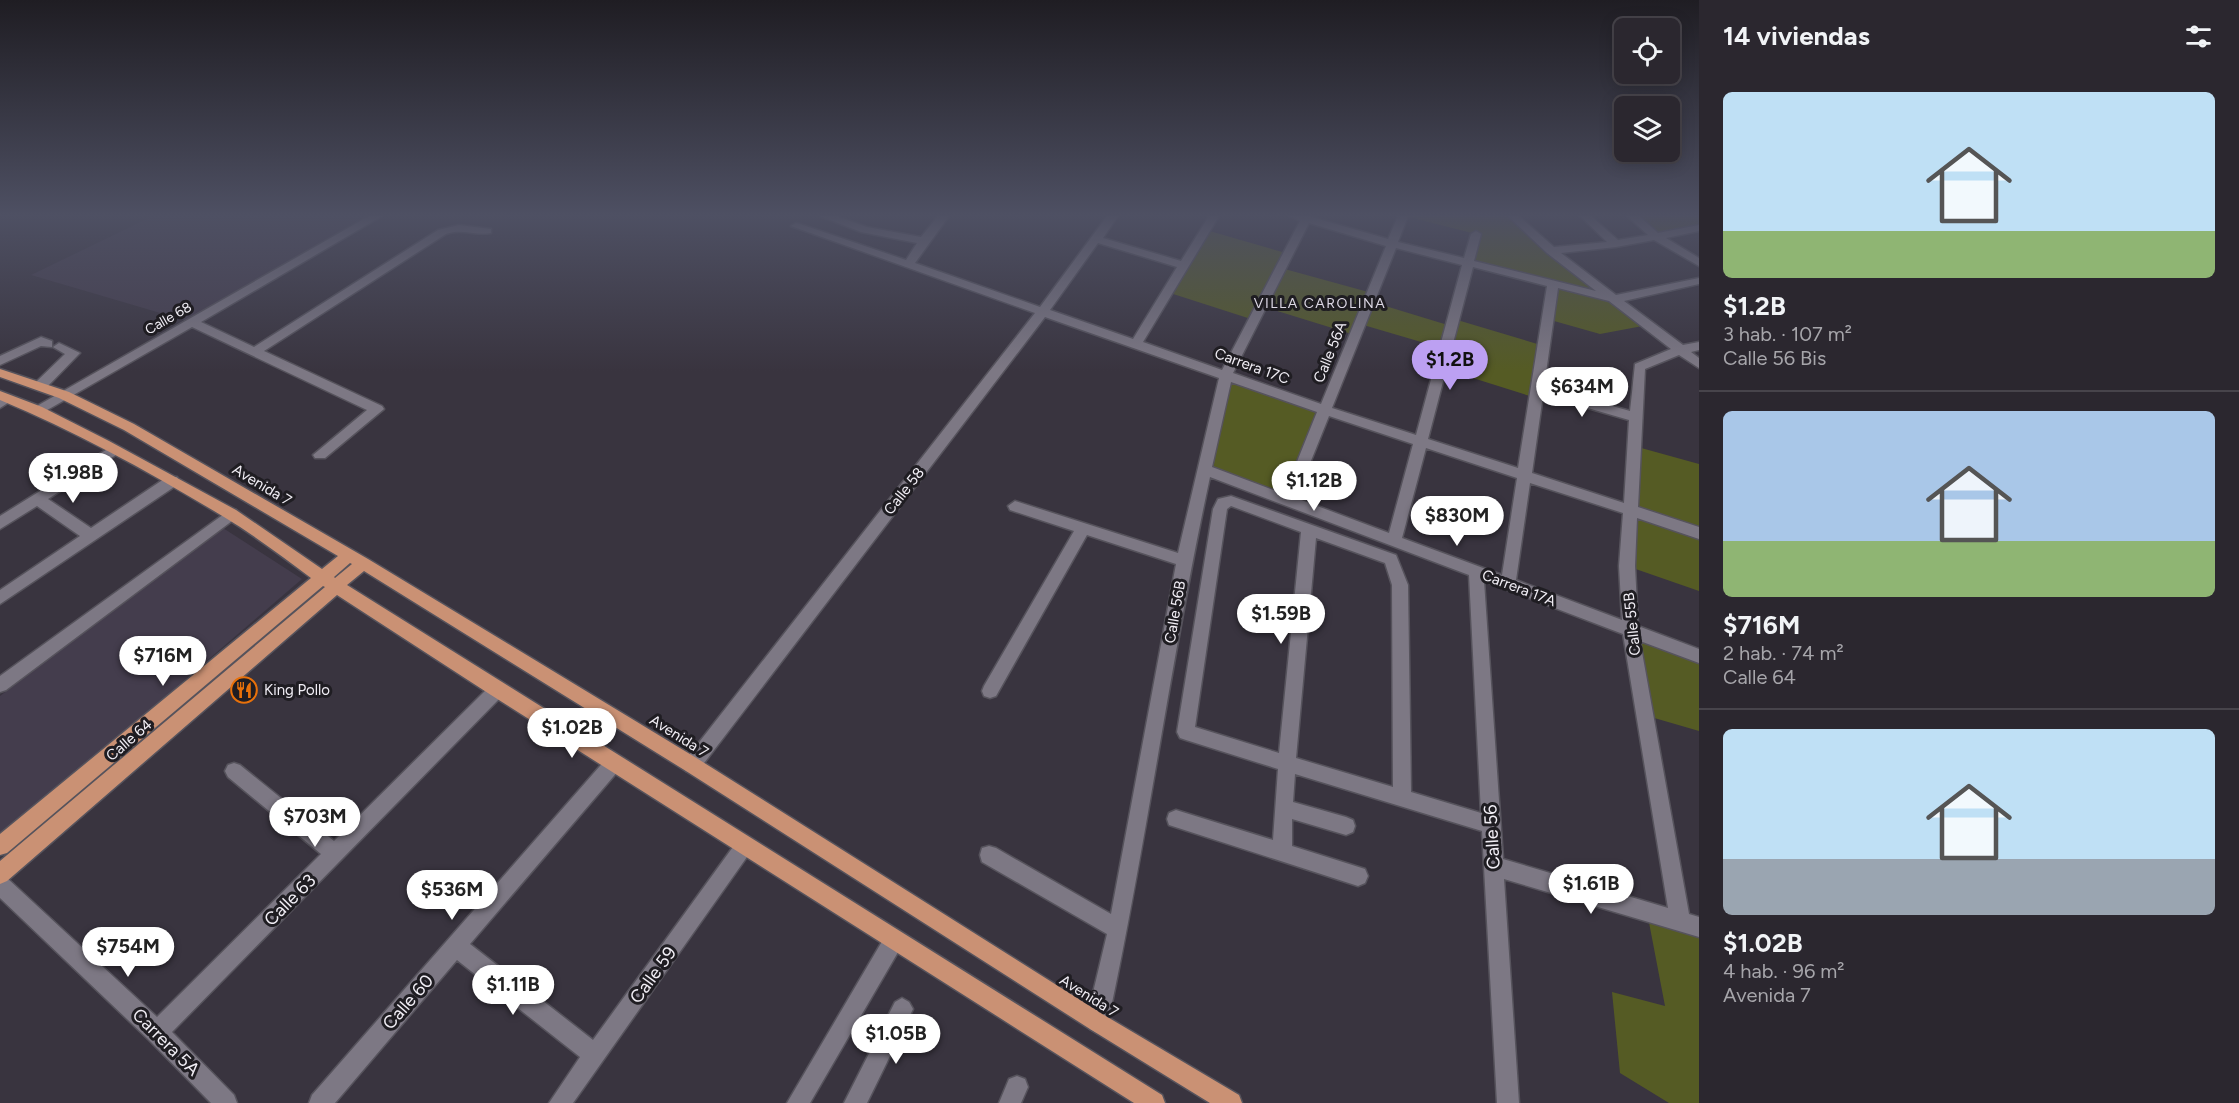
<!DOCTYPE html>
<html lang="es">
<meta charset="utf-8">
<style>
:root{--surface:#2b272f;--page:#332f37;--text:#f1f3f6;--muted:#a6a5aa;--line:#47444b;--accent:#bca0f2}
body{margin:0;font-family:Figtree,sans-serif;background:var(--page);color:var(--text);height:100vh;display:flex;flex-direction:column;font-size:22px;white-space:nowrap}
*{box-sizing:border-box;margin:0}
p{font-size:20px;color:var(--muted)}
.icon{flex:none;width:33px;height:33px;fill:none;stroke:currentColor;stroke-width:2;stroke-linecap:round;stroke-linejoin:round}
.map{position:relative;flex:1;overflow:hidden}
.details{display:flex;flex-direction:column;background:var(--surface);width:540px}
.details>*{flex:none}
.controls{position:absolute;left:1614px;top:18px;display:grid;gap:12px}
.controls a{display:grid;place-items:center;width:66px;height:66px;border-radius:9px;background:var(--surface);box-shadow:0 3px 15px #0003,0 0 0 2px var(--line);font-size:30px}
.price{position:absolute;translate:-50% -51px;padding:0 14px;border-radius:21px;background:#fff;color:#222;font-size:20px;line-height:39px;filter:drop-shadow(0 2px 3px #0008)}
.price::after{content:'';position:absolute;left:50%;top:36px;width:18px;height:14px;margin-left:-9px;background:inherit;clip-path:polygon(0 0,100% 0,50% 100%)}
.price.active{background:var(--accent);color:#111}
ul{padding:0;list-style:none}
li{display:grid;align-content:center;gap:12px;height:318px;padding:0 24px}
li+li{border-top:2px solid var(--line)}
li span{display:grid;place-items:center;height:186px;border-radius:9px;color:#555}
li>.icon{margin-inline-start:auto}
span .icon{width:108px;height:108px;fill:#fffc;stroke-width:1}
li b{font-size:26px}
h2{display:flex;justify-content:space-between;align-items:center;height:72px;padding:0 24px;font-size:26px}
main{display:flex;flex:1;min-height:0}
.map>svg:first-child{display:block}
</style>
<main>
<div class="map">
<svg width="1699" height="1103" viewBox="0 0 1699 1103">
<rect width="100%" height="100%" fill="#39343f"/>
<!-- built -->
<path fill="#443d4d" d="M153,216H377L191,322L31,275Z
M223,528L302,579L0,839V696Z"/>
<!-- green -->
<path fill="#555b24" d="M1405,216H1513L1648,325L1600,334L1547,319L1552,284L1469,263L1476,234Z
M1632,216H1699V228L1657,237Z
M1206,230L1289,254L1281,268L1372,293L1369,301L1451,326L1454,319L1544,346L1536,398L1441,368L1445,349L1360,324L1355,335L1261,306L1254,320L1167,292Z
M1226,374L1325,410L1288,501L1204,469Z
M1634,446L1699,464V591L1627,566Z
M1630,630L1699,656V731L1644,715Z
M1647,912L1699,927V1103H1669L1620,1073L1612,992L1665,1006Z"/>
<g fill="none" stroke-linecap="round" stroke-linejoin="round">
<!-- minor casing -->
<g stroke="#56535c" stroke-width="3">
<path id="minor" d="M369,216H382L201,322L254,347L438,230L459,225L491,229V233C475,236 462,228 446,234L264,351L382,406L384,409L325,458H315L313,455L367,410L192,327L42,413L37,414L30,410Z
M820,216H836L867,227L921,237L938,216H949L915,263L1040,307L1107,216H1118L1103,238L1181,261L1209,216H1219L1143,342L1222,370L1300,221L1290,216H1308L1388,239L1398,216H1408L1398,242L1464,258L1471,234L1476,231L1481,234L1474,261L1596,291L1547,253L1508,216H1519L1554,247L1607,242L1580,216H1591L1618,240L1648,235L1627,216H1639L1658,233L1699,225V231L1666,238L1699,258V266L1654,240L1616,247L1561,253L1616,295L1699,278V284L1624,301L1683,345L1699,342V350L1691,352L1699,358V368L1679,355L1645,369L1638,507L1699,527V539L1637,518L1635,566L1638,626L1699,649V663L1640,641L1689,914L1699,917V937L1504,879L1519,1103H1497L1482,831L1295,774L1293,802L1346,817L1353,820L1355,826L1353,832L1346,835L1292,819V846L1365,869L1368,876L1365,883L1358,886L1169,825L1167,819L1169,813L1176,810L1273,840L1278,769L1186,740L1180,738L1177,732L1213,509L1218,499L1231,496L1396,555L1408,585L1411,792L1481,813L1469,575L1210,477C1171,657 1147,841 1108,1022L1104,1029L1097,1033L1090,1029L1086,1022L1107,934L982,862L980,855L982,848L989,846L996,848L1111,914L1176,564L1087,535L996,696L990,698L984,696L982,691L984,686L1074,531L1010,510L1008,506L1015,501L1178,553L1219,378L1045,317L698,771L692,773L686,771L683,765L686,759L1035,313L791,226L796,223L800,224L906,260L917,243L861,232ZM1309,223L1386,246L1321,404L1233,373ZM1098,243L1177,267L1133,339L1050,310ZM1396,248L1462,265L1416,435L1332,408ZM1473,267L1547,286L1518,468L1428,439ZM1558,288L1609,301L1671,349L1635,364L1630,411L1544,387ZM1231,382L1317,412L1284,494L1212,467ZM1543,395L1629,420L1624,503L1532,473ZM1329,416L1413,444L1389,533L1296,498ZM1426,448L1517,478L1502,575L1402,538ZM1530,483L1623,513L1619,566L1622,620L1516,580ZM1231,506L1301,532L1279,753L1195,727L1227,509ZM1316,538L1385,563L1392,585L1393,787L1296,758ZM1484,581L1623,634L1668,908L1503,859Z
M41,337L52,341V347L41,346L0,365V356Z
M59,343L80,353L45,389H35L34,386L35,383L65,354L53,347Z
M8,395L14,399L0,408V398Z
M114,445L119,447L121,450L119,453L48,499L91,528L167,477H177L179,481L177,485L0,604V590L80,536L37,506L0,529V516Z
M231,509L236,510L238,514L236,518L6,690L0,692V676Z
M497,683L503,685L505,690L503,695L172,1032L234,1095L237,1103H211L149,1040L0,898V875L7,878L157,1017L321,854L228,777L225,771L228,765L234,763L240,765L334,841L491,685Z
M613,756L619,758L622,764L619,770L470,944L593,1040L738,840L745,838L752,840L754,847L573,1103H549L580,1057L457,960L335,1103H309L312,1095L607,758Z
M894,930L901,933L904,940L901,947L810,1103H787L887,933Z
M902,998L909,1002L913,1009L867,1103H844L895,1002Z
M1017,1076L1025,1079L1028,1087L1021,1103H999L1009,1079Z"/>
</g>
<!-- major casing -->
<g stroke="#56535c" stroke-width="3">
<path id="major" d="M0,369L69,392L134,424L368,559L698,759L1104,1015L1239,1095L1242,1103H1210L1090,1029L686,771L364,571L347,585L1162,1095L1165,1103H1134L491,695L337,595L7,881L0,884V861L325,587L323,586L7,853L0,855V834L311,578C283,557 254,535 224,517C153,474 77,432 0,400V391L42,407L109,441L236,510L322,569L338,556L124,430L59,398L0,377ZM350,563L352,564L335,578L334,577Z"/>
</g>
<!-- minor -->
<use href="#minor" fill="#7d7884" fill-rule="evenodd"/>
<!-- major -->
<use href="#major" fill="#ca9174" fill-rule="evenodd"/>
</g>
<!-- sky -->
<linearGradient id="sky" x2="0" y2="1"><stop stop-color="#1f1d23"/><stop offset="0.58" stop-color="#4e5063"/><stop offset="1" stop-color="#4e5063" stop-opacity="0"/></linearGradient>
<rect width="1699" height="371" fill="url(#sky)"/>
<!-- icons -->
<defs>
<g id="restaurant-ring" transform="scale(1.35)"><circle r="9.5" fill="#1f1d22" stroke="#e8710a" stroke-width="1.5"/><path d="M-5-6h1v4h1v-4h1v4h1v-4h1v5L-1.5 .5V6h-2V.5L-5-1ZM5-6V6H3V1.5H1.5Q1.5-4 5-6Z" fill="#e8710a"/></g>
</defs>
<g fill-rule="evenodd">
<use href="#restaurant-ring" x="244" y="690"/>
</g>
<g text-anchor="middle" stroke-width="6" stroke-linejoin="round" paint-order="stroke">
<!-- far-neighbourhood labels -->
<g font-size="14" letter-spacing="1.5" fill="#ddd8e5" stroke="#1f1d22">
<text x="1320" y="308">VILLA CAROLINA</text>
</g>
<!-- far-street labels -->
<g font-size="14" fill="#f1eef5" stroke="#1f1d22">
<text transform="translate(168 318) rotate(-30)" y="5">Calle 68</text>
</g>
<!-- street labels -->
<g font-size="15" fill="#f1eef5" stroke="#1f1d22">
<text transform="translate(1330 352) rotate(-68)" y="5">Calle 56A</text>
<text transform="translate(1252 366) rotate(20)" y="5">Carrera 17C</text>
<text transform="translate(262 485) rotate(31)" y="5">Avenida 7</text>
<text transform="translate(904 491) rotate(-52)" y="5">Calle 58</text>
<text transform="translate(1519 588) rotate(21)" y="5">Carrera 17A</text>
<text transform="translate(1175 612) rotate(-80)" y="5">Calle 56B</text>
<text transform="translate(1632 624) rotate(-96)" y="5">Calle 55B</text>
<text transform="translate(679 736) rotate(32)" y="5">Avenida 7</text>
<text transform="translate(129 740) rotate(-41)" y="5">Calle 64</text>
<text transform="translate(1089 996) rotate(32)" y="5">Avenida 7</text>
</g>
<!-- poi labels -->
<g font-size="15" fill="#f1eef5" stroke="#1f1d22" text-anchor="start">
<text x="264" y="695">King Pollo</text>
</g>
<!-- near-street labels -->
<g font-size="18" fill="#f1eef5" stroke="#1f1d22">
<text transform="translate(1492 837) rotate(-93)" y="6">Calle 56</text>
<text transform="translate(290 900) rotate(-45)" y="6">Calle 63</text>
<text transform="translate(653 975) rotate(-54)" y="6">Calle 59</text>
<text transform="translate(408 1002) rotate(-49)" y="6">Calle 60</text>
<text transform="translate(166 1042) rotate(45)" y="6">Carrera 5A</text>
</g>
</g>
</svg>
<div class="controls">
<a><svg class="icon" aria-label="locate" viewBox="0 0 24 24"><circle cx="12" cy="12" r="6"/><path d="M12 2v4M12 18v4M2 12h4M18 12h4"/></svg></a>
<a><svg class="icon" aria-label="layers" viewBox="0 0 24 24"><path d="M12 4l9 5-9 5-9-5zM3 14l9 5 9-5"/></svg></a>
</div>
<b class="price active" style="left:1450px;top:391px">$1.2B</b>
<b class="price" style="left:1582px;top:418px">$634M</b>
<b class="price" style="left:73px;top:504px">$1.98B</b>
<b class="price" style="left:1314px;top:512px">$1.12B</b>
<b class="price" style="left:1457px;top:547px">$830M</b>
<b class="price" style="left:1281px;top:645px">$1.59B</b>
<b class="price" style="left:163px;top:687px">$716M</b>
<b class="price" style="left:572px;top:759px">$1.02B</b>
<b class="price" style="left:315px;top:848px">$703M</b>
<b class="price" style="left:1591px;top:915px">$1.61B</b>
<b class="price" style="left:452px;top:921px">$536M</b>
<b class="price" style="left:128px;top:978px">$754M</b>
<b class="price" style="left:513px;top:1016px">$1.11B</b>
<b class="price" style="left:896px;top:1065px">$1.05B</b>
</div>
<section class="details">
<h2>14 viviendas<svg class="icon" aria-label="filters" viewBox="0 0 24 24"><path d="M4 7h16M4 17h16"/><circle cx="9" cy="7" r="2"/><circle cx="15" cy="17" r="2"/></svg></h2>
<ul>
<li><span style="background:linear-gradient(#bfe0f5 75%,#8fb573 0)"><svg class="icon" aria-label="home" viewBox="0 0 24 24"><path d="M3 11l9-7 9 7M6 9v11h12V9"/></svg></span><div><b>$1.2B</b><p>3 hab. · 107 m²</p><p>Calle 56 Bis</p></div></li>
<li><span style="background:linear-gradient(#a9c7e8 70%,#8fb573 0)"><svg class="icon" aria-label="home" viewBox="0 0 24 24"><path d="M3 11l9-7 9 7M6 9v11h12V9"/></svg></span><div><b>$716M</b><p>2 hab. · 74 m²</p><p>Calle 64</p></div></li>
<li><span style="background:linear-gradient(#bfe0f5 70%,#9aa5b1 0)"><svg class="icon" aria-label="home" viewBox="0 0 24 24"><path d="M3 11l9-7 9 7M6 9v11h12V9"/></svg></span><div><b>$1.02B</b><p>4 hab. · 96 m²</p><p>Avenida 7</p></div></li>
</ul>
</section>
</main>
